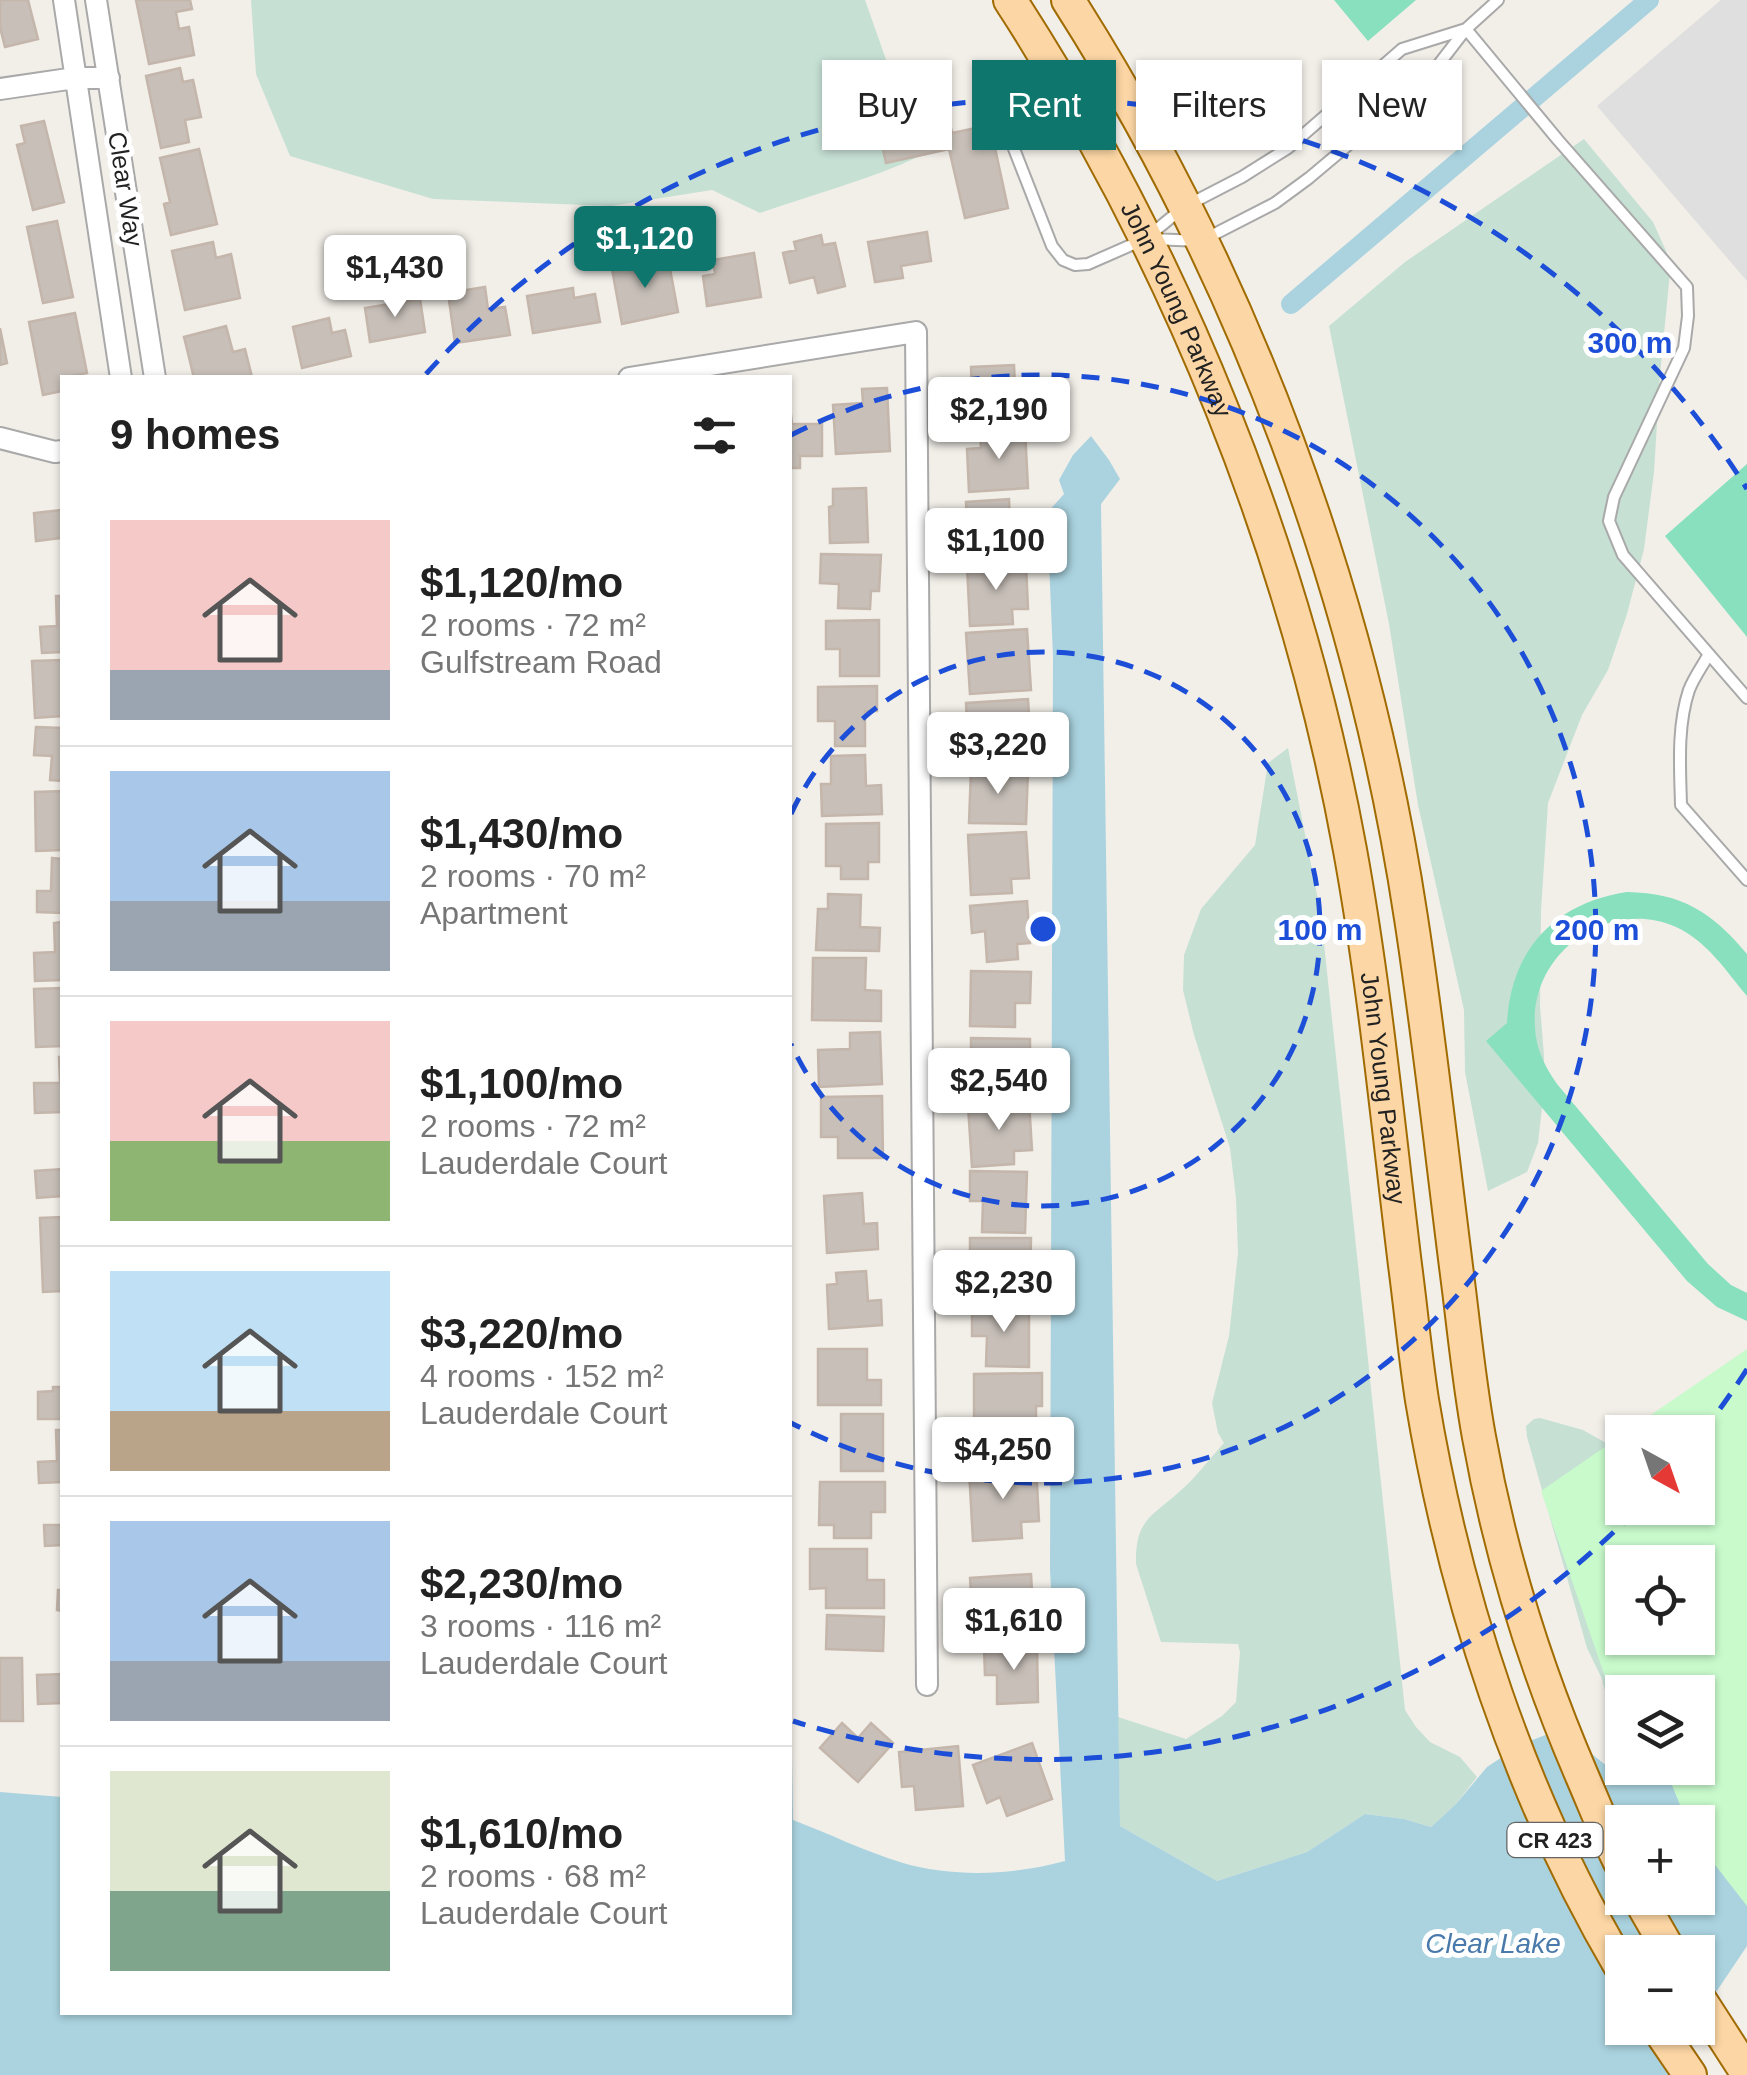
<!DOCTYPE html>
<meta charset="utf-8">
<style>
:root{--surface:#fff;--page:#f6f6f6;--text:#222;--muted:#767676;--line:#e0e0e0;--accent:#0f766e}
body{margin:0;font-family:Helvetica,sans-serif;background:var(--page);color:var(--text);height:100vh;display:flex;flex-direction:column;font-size:38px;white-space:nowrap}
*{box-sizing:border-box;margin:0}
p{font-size:32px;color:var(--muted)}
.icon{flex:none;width:55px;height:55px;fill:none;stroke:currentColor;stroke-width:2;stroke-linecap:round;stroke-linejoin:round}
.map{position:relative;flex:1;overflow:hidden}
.drawer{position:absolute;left:60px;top:375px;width:732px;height:1640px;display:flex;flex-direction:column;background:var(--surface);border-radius:0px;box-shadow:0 2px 8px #0004}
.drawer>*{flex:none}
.hud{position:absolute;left:822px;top:60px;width:772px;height:90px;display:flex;gap:20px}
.needle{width:65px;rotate:140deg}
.controls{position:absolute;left:1605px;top:1415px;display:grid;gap:20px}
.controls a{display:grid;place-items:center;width:110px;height:110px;border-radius:0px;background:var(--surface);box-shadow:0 2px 8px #0004;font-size:50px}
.price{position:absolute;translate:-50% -85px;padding:0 22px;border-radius:10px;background:#fff;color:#222;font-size:32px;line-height:65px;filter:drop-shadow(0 2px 5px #0008)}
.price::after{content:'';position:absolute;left:50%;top:60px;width:30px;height:22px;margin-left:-15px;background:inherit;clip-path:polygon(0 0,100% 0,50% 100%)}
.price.on{background:var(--accent);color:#fff}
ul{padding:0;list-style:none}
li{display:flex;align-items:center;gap:30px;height:250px;padding:0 50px}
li+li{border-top:2px solid var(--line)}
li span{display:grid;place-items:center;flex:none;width:280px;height:200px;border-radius:0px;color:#555}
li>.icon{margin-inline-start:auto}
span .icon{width:120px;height:120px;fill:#fffc;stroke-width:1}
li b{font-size:42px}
h2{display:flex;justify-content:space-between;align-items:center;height:120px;padding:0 50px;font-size:42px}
.pill{padding:0 35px;border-radius:0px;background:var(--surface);box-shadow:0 2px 8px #0004;font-size:35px;line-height:90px}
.pill.on{background:var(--accent);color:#fff}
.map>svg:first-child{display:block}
</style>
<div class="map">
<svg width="1747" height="2075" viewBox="0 0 1747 2075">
<rect width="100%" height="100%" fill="#f2efe9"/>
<!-- residential -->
<path fill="#e0dfdf" d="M1721,0H1747V281L1597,106Z"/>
<!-- wetland -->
<path fill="#c6e0d4" d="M251,0H865L920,156C869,180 814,194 760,213L712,190L611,206L433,199L290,156L256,74Z
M1584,139L1653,222L1671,262L1660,375L1654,472L1644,549L1627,614L1608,670L1582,715L1548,803L1541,911L1540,1006L1544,1056L1543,1099L1538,1143L1527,1172L1488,1191L1465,1072L1464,1010L1418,805L1389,624L1329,326L1405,262Z
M1288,748L1321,915L1405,1710L1416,1727L1430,1742L1460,1757L1477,1777L1456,1804L1431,1827L1404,1819L1365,1814L1307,1852L1217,1881L1120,1826L1118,1717L1186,1739L1222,1716L1236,1702L1240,1652L1238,1644L1161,1642L1136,1564C1135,1520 1151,1517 1179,1492C1196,1478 1209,1459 1224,1443L1218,1433L1212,1403L1229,1336L1238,1253L1236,1198L1230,1148L1194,1035L1183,990L1184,955L1201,909L1255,845L1268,763Z
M1540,1418L1583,1430L1622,1452V1508H1698V1562H1622V1761L1614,1771L1609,1706L1602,1679L1587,1648L1527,1437L1526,1426L1534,1419Z"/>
<!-- park -->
<path fill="#c8facc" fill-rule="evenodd" d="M1747,1349V1907L1698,1848V1822H1675L1642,1784L1637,1768H1698V1692H1622V1726L1541,1491L1622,1435V1508H1698V1432H1626ZM1622,1562H1698V1638H1622Z"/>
<!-- pitch -->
<path fill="#88e0be" d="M1334,0H1416L1368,41Z
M1747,464V637L1665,536Z
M1627,892C1682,893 1712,912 1747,954V996C1726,971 1707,941 1676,927C1607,897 1529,954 1535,1028C1536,1049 1545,1067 1557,1084L1708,1264L1731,1285L1747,1293V1321L1717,1307L1687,1281L1486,1041L1507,1023C1511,949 1555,903 1627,892Z"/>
<!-- water -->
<path fill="#aad3df" d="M1091,436L1109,460L1120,479L1101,504L1120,1826L1217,1881L1307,1852L1365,1814L1404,1819L1431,1827L1456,1804L1487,1767L1522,1744L1561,1729L1613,1771L1665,1768L1687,1822H1622V1898H1698V1843L1747,1906V1946L1698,2019V1952H1622V2028H1692L1670,2075H0V1792L62,1797V2012H790V1628L793,1820C830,1834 866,1852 903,1863C956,1878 1013,1875 1065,1861L1050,1570L1053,657L1047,513L1064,494L1059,480L1073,455Z"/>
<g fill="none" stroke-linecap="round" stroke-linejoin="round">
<!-- canal -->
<path stroke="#aad3df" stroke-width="20" d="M1291,304L1649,0"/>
</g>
<!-- building -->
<path fill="#c7bfb8" stroke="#c4b6ab" stroke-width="2.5" d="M0,0H28L38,39L5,47L0,27Z
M136,0H190L192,9L176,12L179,29L189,27L194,55L149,64Z
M180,68L183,82L193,80L201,117L185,120L189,142L161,148L146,76Z
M944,96L952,133L990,125L1008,208L965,218L949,149L886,163L875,112Z
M44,121L64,202L33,210L17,145L25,143L21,126Z
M199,149L217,224L171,235L164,204L170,202L160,158Z
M57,221L73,297L43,303L27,227Z
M927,232L931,261L901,266L903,278L875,282L868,242Z
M821,235L823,245L835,243L845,286L818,293L814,277L790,283L783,253L796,250L794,242Z
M213,242L216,258L231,254L240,298L185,310L172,251Z
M754,253L761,297L707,306L703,276L715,274L713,260Z
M668,258L678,312L622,324L612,269Z
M485,287L488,309L505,307L510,335L455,343L448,293Z
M573,288L574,298L595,294L600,322L533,333L527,296Z
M420,299L425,332L370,342L365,308Z
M75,313L87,373L62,378V391L43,395L29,322Z
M329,318L332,333L345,330L351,356L302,368L293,327Z
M226,326L233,352L245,349L252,377L194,378L184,337Z
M0,328L7,363L0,365Z
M1014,365L1015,385H1030L1032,422L973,425L971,367Z
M887,388L890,451L836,454L833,405L863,403L862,389Z
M790,407L792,424H822V456H800V468H790Z
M1025,429L1028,488L969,492L967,449L981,448L980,433Z
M866,488L868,542L830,543L829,507L833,506V489Z
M1009,499L1010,527L1026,526L1027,554L969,557L966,502Z
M62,510V538L36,541L34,513Z
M821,554L881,555L879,591H871L870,609L838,608L839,584L820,583Z
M1026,563L1028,609H1012L1013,624L970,626L967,566Z
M56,596H62V652L42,653L40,627L57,626Z
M879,620V676H840V649H826V621Z
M1027,629L1031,690L970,694L966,633Z
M62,660V716L35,718L32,661Z
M877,686V711H865V746H835V721H818V687Z
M1028,699L1030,734L1014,735L1015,757L969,759L966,703Z
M36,727L62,728V781L50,780L52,756L34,755Z
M865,755L866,786L881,785L882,814L822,816L821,784H831V756Z
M971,769L1028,771L1026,824L969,823Z
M62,791V850L36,851L35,792Z
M879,823V862H868V879H841V866H826V824Z
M1026,832L1029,878L1011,879L1012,893L971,895L968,835Z
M52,858L62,859V913L37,912V891H51Z
M828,894L861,895L860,927L880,928L879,951L816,950L818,909H828Z
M1027,901L1030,943L1017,944L1018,959L987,962L985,931L972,933L970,906Z
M62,922V980L35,981L34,953L55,952L54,923Z
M813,958H866L865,990L881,991V1021L812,1020Z
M971,971L1031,972L1030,1003H1015V1027L970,1026Z
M62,988V1046L36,1047L34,989Z
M880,1032L882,1084L819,1087L818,1050L850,1049V1033Z
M971,1038L1030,1039V1085H1016V1095H984L985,1067H971Z
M59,1057H62V1112L35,1113L34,1083H60Z
M882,1096L883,1158H838V1137H821V1097Z
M1029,1101L1032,1150L1014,1151V1164L972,1167L968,1106Z
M62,1169V1196L37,1198L35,1171Z
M970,1171L1027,1172L1025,1233L982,1232L983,1201H970Z
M862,1193L864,1224L877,1223L878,1249L827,1253L824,1196Z
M62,1217V1291L43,1292L40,1218Z
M970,1238H1031L1030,1283L1014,1284V1299H970Z
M866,1271L868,1301L881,1300L882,1325L829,1329L827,1285L837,1284L836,1273Z
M972,1307H1029V1367L986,1366L987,1336H972Z
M818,1349H867V1380H881V1405H818Z
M1042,1373V1406H1036V1435H974V1374Z
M53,1387H62V1419H38V1392L53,1391Z
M841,1414H883V1471H841Z
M56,1430H62V1482L39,1483L38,1462L57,1461Z
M1036,1466L1039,1521L1021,1522L1022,1538L973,1541L969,1470Z
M820,1482H885V1512H871V1538H834V1525H819Z
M61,1491H62V1545L45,1546L44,1525H62Z
M810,1549H867V1580H884V1608H826V1588L810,1589Z
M1031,1574L1033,1608L1043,1607L1044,1621L1031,1622L1032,1636L974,1640L970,1578Z
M58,1590H62V1611L57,1610Z
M827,1615L884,1617L883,1651L826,1649Z
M1037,1646L1038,1702L997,1704V1675H985L984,1647Z
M0,1658H22L23,1721H0Z
M62,1674V1703L38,1704L37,1675Z
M842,1723L858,1738L871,1723L893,1743L858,1782L820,1748Z
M1032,1743L1052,1799L1007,1816L1000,1797L987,1803L973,1765Z
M958,1746L963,1806L916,1810L914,1786L902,1787L899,1752Z"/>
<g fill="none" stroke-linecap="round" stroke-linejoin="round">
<!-- lane casing -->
<g stroke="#a9a9a9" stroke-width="14">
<path id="lane" d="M1466,29L1558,140L1687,287L1688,316L1684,348L1614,497L1609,521L1623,555L1747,698
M993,95L1052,246L1063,260L1075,265L1088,264L1145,239L1184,207L1242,177L1288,148L1402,49L1466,29
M1151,239L1201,241L1275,203L1309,178L1429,77L1466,29L1498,0
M1709,654C1703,665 1694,677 1689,690C1677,726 1680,767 1681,805L1747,880"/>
</g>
<!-- street casing -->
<g stroke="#a9a9a9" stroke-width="24">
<path id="street" d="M64,0L121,378
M96,0L155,378
M0,89L75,78H109
M629,378L916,332L927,1685
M0,438L55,452L62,451"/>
</g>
<!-- primary casing -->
<g stroke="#a06b00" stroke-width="36">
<g id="primary">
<path id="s1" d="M1010,0C1176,256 1295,549 1350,850C1375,987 1388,1126 1405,1265C1411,1310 1415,1355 1422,1400C1455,1598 1519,1795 1622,1969"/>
<path d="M1068,0C1244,276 1362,594 1411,918C1430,1041 1443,1166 1459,1290C1465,1339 1470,1388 1479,1437C1500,1554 1535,1667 1582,1776C1595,1806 1607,1837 1622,1866"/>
<path d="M1639,1898L1670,1952"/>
<path d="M1698,1997L1747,2073"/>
<path d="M1658,2028L1690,2075"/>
</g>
</g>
<!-- lane -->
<use href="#lane" stroke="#fff" stroke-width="10"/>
<!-- street -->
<use href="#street" stroke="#fff" stroke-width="20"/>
<!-- primary -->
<use href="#primary" stroke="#fcd6a4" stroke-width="32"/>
</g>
<!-- distance rings -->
<g fill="none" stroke="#1d4ed8" stroke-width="5" stroke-dasharray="18 12">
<path d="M791 814A277 277 0 1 1 791 1044"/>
<path d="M791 435A554 554 0 1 1 791 1423"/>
<path d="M1747 1369A830 830 0 0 1 1701 1434M1635 1511A830 830 0 0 1 793 1721M426 374A830 830 0 0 1 1747 489"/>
</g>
<g text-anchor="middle" stroke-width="10" stroke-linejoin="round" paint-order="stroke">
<!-- shield labels -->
<rect fill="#fff" stroke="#646464" stroke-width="2.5" x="1507.5" y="1823" width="95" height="34" rx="8"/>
<g font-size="22" font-weight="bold" fill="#222">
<text x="1555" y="1848">CR 423</text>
</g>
<!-- street labels -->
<g font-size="25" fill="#222" stroke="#fff">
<text transform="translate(126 189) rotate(81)" y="9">Clear Way</text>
<text dy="9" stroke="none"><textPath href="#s1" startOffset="352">John Young Parkway</textPath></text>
<text dy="9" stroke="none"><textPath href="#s1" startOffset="1162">John Young Parkway</textPath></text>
</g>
<!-- water labels -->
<g font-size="28" font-style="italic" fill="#4a7aab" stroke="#fff">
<text x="1493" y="1953">Clear Lake</text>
</g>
</g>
<circle cx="1043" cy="929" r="15" fill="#1d4ed8" stroke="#fff" stroke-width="5"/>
<g font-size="30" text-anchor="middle" font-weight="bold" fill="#1d4ed8" stroke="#fff" stroke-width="10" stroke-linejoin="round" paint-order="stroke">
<text x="1630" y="353">300 m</text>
<text x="1320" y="940">100 m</text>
<text x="1597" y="940">200 m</text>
</g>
</svg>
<div class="controls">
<a><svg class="needle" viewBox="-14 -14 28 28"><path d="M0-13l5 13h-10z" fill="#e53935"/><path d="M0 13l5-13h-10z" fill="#767676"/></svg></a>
<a><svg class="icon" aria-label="locate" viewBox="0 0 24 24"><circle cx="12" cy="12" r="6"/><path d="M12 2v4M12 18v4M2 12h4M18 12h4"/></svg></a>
<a><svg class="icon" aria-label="layers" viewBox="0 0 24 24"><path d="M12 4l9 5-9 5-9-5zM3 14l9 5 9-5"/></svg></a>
<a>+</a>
<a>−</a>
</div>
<b class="price on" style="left:645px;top:291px">$1,120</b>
<b class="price" style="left:395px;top:320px">$1,430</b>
<b class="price" style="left:999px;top:462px">$2,190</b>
<b class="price" style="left:996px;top:593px">$1,100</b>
<b class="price" style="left:998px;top:797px">$3,220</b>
<b class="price" style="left:999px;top:1133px">$2,540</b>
<b class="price" style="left:1004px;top:1335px">$2,230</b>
<b class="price" style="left:1003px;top:1502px">$4,250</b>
<b class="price" style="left:1014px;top:1673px">$1,610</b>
<div class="hud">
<a class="pill">Buy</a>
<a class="pill on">Rent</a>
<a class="pill">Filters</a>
<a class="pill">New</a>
</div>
<section class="drawer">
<h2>9 homes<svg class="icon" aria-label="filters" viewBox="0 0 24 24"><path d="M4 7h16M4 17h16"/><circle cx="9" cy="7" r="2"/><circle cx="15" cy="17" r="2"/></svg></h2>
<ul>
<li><span style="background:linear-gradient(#f6c9c9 75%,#9aa5b1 0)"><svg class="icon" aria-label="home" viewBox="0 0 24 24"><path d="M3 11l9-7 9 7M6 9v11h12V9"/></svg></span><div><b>$1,120/mo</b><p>2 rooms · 72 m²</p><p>Gulfstream Road</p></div></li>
<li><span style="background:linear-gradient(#a9c7e8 65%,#9aa5b1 0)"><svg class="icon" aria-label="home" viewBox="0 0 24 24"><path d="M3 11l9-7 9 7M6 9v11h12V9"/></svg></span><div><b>$1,430/mo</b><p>2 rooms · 70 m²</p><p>Apartment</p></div></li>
<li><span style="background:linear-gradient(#f6c9c9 60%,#8fb573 0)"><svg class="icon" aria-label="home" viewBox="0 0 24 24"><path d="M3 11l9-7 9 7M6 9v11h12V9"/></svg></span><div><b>$1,100/mo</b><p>2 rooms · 72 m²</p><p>Lauderdale Court</p></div></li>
<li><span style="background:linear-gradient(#bfe0f5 70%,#b9a48a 0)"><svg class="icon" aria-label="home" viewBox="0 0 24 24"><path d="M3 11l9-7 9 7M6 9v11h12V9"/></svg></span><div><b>$3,220/mo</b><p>4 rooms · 152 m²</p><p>Lauderdale Court</p></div></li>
<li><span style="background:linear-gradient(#a9c7e8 70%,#9aa5b1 0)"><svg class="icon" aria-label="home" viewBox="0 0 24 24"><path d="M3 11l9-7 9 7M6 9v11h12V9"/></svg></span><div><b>$2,230/mo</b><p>3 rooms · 116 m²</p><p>Lauderdale Court</p></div></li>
<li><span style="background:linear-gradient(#dfe7d0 60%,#7fa58c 0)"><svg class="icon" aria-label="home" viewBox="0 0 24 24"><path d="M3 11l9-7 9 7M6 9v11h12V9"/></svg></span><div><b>$1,610/mo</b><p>2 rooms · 68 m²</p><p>Lauderdale Court</p></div></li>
</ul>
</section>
</div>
